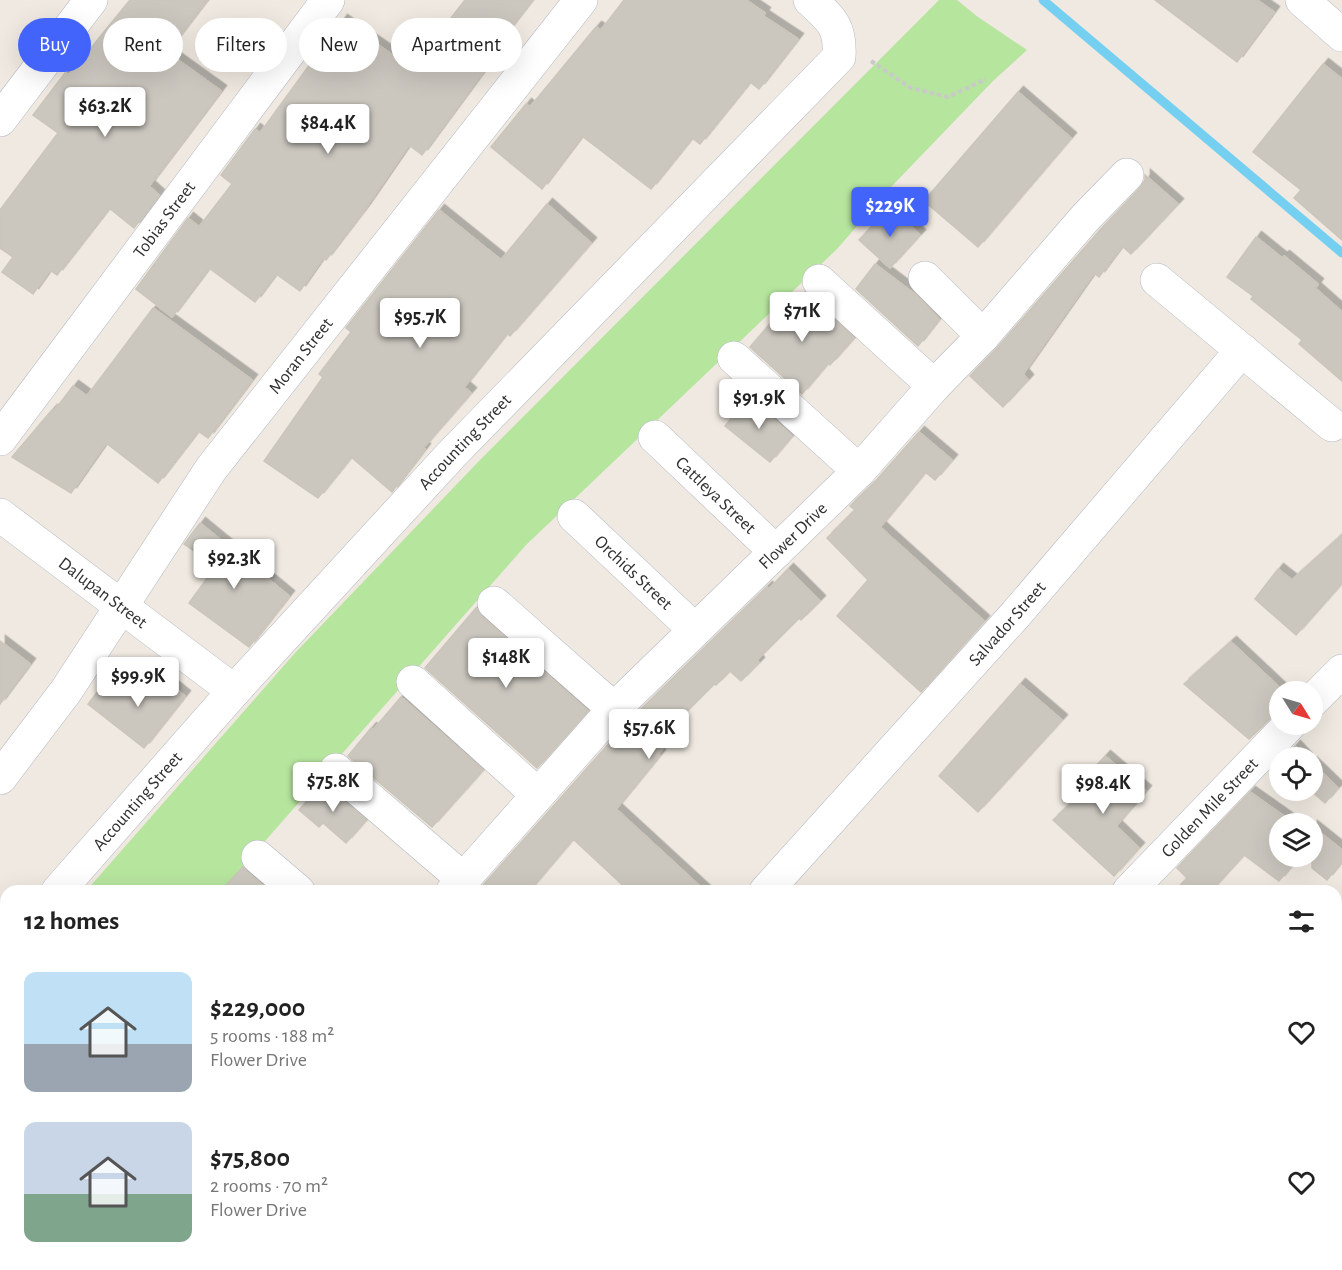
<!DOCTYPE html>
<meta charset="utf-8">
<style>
:root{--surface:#fff;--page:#f2f2f2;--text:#222;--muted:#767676;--accent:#4264fb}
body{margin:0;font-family:"Alegreya Sans",sans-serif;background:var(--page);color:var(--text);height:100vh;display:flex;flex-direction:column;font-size:22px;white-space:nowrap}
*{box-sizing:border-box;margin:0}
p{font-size:20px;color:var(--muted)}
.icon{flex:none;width:33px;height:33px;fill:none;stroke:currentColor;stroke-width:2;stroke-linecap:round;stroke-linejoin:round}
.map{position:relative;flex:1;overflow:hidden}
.drawer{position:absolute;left:0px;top:885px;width:1342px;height:386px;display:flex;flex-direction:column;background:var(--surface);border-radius:18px 18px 0 0;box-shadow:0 6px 24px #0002}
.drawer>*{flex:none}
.banner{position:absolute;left:18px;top:18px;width:600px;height:54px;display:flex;gap:12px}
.needle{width:39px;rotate:127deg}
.controls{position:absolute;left:1269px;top:681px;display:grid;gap:12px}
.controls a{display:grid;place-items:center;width:54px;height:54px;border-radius:50%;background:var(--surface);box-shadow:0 6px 24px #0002;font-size:30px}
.price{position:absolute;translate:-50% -51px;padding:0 14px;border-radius:6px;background:#fff;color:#222;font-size:20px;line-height:39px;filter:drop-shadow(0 2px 3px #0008)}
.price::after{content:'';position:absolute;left:50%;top:36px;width:18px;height:14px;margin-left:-9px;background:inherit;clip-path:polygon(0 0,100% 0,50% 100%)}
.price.active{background:var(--accent);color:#fff}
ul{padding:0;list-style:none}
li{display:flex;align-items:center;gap:18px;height:150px;padding:0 24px}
li span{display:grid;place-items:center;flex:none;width:168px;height:120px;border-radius:12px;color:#555}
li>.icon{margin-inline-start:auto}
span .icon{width:72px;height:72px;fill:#fffc;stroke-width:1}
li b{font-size:26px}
h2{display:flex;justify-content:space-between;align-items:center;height:72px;padding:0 24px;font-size:26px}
.tag{padding:0 21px;border-radius:27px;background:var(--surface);box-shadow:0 6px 24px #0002;font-size:21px;line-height:54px}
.tag.active{background:var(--accent);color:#fff}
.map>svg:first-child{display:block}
</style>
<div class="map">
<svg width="1342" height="1270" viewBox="0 0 1342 1270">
<defs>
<filter id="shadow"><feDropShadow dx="5.5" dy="-5.5" stdDeviation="0" flood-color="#0004"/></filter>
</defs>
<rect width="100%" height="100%" fill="#efe9e1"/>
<!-- green -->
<path fill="#b6e59e" d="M939,0H957L978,17L1027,50L993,81L890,188L837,249L526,545L221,891H86L295,653L480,460Z
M6,982V1085L0,1079V989Z"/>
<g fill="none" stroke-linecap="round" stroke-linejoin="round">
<!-- stream -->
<path stroke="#75cff0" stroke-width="9" d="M1043,0L1342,253"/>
</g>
<!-- building -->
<path fill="#cbc7bf" stroke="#cbc5ba" stroke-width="1.5" filter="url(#shadow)" d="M130,0H207L167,52L221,91L149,186L159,195L134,228L109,208L57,275L50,270L33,294L2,272L13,257L0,248V210L58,133L33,115L65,73L69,75Z
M465,0H532L494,49L498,52L422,155L409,145L365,209L326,260L323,258L300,291L276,274L255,302L209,268L172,317L136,289L188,218L199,227L232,184L221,175L255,129L260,133L342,20L412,68Z
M624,0H746L765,13L763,16L798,39L759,89L750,82L700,144L692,138L651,189L582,136L542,189L491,147L526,104L530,107L596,27L601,30Z
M1155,0H1257L1274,12L1237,62Z
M1323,64L1342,79V240L1294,198L1301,190L1253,152Z
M1018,92L1071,138L978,247L924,201Z
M1145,175L1178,204L1131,254L1122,246L1099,277L1094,273L1023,374L1028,380L1003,407L970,376L997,348L1100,230L1140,188L1145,180Z
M547,204L591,243L510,336L507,333L464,387L471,393L423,448L425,449L392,492L351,457L318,498L264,461L323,377L319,374L351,332L346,328L439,210L501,260Z
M890,207L920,235L890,268L859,240Z
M1256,237L1282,258L1284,256L1318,284L1315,288L1342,312V381L1299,344L1302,340L1251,299L1253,296L1227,277Z
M875,264L916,295L939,319L918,346L856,289Z
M805,292L854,338L830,365L828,363L802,394L750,347L774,319L779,323Z
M153,308L252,380L208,438L198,431L158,483L106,443L71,493L12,457L52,410L54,411L73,386L87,396Z
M749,397L792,436L770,462L725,426Z
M919,432L952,460L935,480L925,472L880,527L984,621L921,692L837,616L868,580L827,538L855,510L850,506L873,484Z
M200,523L289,596L249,647L189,603L216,566L184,544Z
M1342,535V583L1296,635L1255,599L1278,569L1292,580Z
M788,569L820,601L801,620L799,618L757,660L759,663L741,681L730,671L716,685L714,684L667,731L673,736L658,754L660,755L616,809L705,891H629L573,839L529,891H478L628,722L767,587L769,589Z
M476,608L482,617L588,711L537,768L425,668Z
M0,641L30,664L0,704Z
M1231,642L1280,688V709L1249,739L1184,684Z
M159,675L185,696L144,748L88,704L108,678L138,701Z
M1020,684L1062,720L978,812L939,776Z
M401,697L483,770L432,827L348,756L371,728L373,730Z
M1295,746L1306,758H1284Z
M1105,756L1146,791L1116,826L1139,848L1114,876L1053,820L1088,788L1081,783Z
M1312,763L1338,788L1325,803L1310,790H1312Z
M323,783L366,820L346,843L323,823L319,827L299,810Z
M1250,792L1295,824H1280V856H1299L1279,881L1244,855L1211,891H1175L1187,878L1177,868Z
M1312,826L1342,850V861L1327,880L1312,868Z
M243,867L246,871L269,891H221Z"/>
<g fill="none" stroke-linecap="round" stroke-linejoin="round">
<!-- minor casing -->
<g stroke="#b4b7c1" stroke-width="34">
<g id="minor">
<path d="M1302,0L1342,35"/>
<path d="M0,120L91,0"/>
<path d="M925,278L983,336"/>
<path d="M1157,280L1332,425"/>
<path d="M819,281L934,386"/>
<path d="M734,358L859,471"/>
<path id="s1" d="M655,437L776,552"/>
<path id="s2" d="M0,439L328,0"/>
<path id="s3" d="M0,515L234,691"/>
<path id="s4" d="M574,516L695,630"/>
<path d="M494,603L614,709"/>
<path d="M413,682L537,794"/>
<path d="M1312,701L1342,671"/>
<path d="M336,770L463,879"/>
<path id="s5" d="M0,778L66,691L211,469L581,0"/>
<path d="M258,857L298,891"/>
<path id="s6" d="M58,891L234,691L451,455L839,57C841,26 831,19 810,0"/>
<path id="s7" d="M453,891L614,709L859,471L934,386L983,336L1086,217L1127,175"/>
<path id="s8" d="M766,891L1016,614L1242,350"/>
<path id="s9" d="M1129,891L1290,724"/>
<path d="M0,957L6,950"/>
<path d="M1336,1053L1342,1047"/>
<path d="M0,1127L6,1133"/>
<path d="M147,1264L152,1270"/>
<path d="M413,1270L419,1264"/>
<path d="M762,1270L767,1264"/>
<path d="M1123,1270L1127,1264"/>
</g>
</g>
<!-- path -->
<path stroke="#c9c9c9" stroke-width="4" stroke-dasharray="4.5 3" stroke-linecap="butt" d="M871,61L911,88L948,97L986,79"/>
<!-- minor -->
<use href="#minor" stroke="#fff" stroke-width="33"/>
</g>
<g text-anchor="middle" stroke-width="5" stroke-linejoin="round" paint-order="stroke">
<!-- street labels -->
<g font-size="18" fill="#2e2e2e" stroke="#fff">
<text dy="6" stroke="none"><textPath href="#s2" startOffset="274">Tobias Street</textPath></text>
<text dy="6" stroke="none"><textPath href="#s5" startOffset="519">Moran Street</textPath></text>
<text dy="6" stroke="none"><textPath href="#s6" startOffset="606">Accounting Street</textPath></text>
<text dy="6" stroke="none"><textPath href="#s1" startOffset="84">Cattleya Street</textPath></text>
<text dy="6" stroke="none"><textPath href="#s7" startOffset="492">Flower Drive</textPath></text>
<text dy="6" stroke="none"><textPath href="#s4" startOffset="82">Orchids Street</textPath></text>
<text dy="6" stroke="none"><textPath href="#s3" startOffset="129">Dalupan Street</textPath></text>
<text dy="6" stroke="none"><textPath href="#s8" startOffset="360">Salvador Street</textPath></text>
<text dy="6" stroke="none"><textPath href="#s6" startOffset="120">Accounting Street</textPath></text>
<text dy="6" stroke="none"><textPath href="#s9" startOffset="116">Golden Mile Street</textPath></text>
</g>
</g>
</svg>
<div class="controls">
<a><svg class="needle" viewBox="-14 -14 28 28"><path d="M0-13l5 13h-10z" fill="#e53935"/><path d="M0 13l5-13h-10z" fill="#767676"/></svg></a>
<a><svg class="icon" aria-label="locate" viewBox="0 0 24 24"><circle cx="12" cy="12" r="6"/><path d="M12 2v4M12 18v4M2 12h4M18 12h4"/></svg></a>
<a><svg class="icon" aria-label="layers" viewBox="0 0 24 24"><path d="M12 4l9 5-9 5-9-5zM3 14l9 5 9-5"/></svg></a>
</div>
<b class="price" style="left:105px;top:138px">$63.2K</b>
<b class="price" style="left:328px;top:155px">$84.4K</b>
<b class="price active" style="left:890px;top:238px">$229K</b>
<b class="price" style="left:802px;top:343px">$71K</b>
<b class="price" style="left:420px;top:349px">$95.7K</b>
<b class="price" style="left:759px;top:430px">$91.9K</b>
<b class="price" style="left:234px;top:590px">$92.3K</b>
<b class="price" style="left:506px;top:689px">$148K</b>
<b class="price" style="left:138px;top:708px">$99.9K</b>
<b class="price" style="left:649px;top:760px">$57.6K</b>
<b class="price" style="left:333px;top:813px">$75.8K</b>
<b class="price" style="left:1103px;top:815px">$98.4K</b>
<div class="banner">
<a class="tag active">Buy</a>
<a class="tag">Rent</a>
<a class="tag">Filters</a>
<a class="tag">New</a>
<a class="tag">Apartment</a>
</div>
<section class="drawer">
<h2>12 homes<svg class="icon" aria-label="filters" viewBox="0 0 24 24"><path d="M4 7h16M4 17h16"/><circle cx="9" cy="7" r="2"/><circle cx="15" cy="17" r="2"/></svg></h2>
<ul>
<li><span style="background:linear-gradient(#bfe0f5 60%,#9aa5b1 0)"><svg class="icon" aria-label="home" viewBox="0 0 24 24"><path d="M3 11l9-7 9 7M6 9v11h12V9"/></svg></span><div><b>$229,000</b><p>5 rooms · 188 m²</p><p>Flower Drive</p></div><svg class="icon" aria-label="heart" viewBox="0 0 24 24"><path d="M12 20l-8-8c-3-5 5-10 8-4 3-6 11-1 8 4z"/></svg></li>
<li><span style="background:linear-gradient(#c9d6e8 60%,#7fa58c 0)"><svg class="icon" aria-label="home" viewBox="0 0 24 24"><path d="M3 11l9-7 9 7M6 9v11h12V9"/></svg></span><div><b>$75,800</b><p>2 rooms · 70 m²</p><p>Flower Drive</p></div><svg class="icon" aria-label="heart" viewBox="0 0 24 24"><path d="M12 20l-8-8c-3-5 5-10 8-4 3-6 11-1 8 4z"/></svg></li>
</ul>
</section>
</div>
